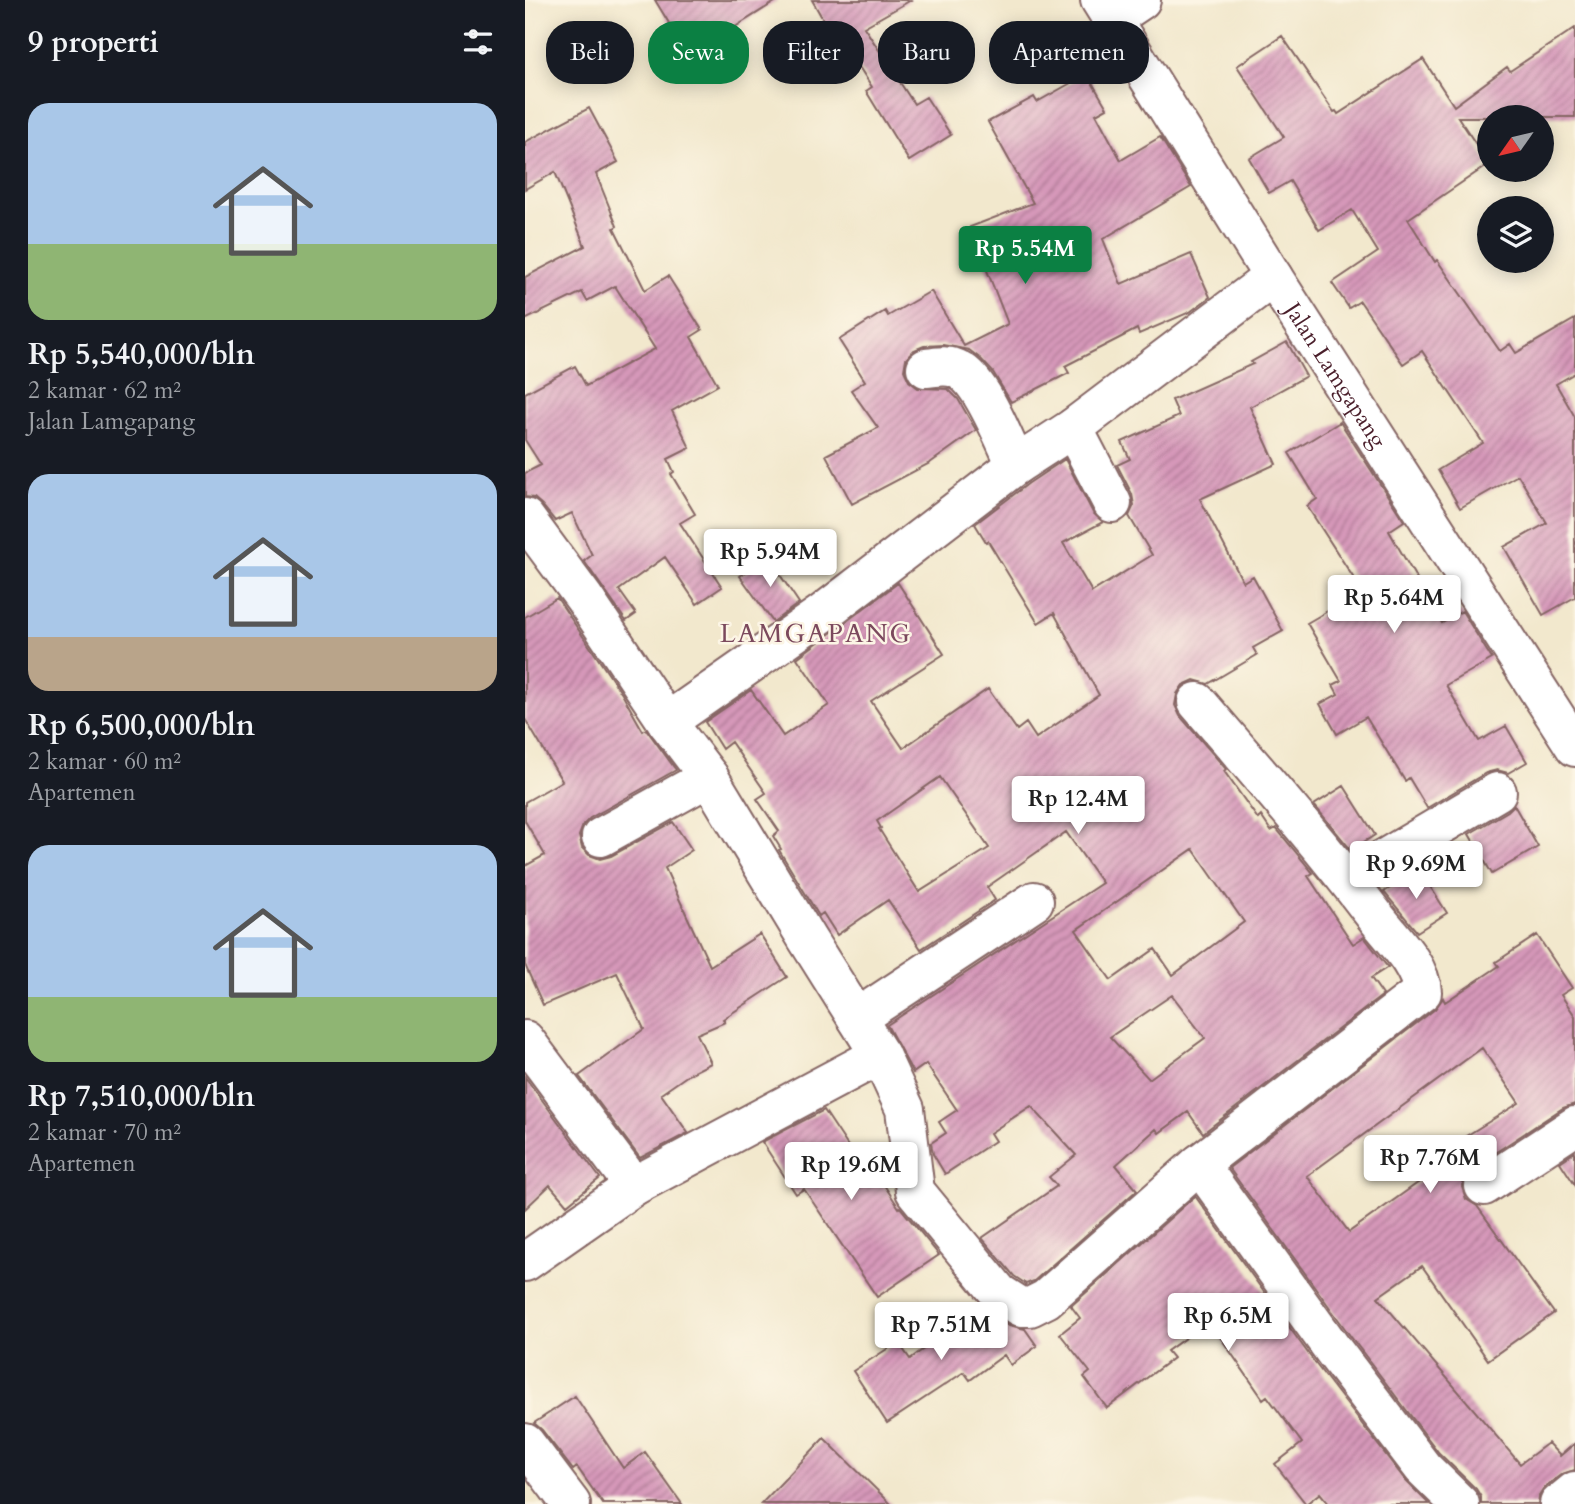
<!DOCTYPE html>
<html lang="id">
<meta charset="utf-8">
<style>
:root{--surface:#171b24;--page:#242831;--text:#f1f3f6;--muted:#9ea1a6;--accent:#0b8043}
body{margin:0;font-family:Cardo,serif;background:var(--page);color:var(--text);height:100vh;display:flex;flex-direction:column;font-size:26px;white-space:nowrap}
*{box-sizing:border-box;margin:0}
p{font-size:23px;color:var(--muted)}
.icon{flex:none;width:38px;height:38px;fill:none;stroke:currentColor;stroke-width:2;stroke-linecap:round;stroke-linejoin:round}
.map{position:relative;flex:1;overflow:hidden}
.details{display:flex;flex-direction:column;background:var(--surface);width:525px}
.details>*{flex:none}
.guide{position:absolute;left:21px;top:21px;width:665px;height:63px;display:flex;gap:14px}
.needle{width:46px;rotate:236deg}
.fabs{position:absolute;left:952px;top:105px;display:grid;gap:14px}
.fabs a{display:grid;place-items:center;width:77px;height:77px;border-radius:50%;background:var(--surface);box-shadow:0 4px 18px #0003;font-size:35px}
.price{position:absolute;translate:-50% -60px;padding:0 16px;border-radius:7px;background:#fff;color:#222;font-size:23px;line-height:46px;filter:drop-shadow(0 2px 4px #0008)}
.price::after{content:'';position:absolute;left:50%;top:42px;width:21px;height:16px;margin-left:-10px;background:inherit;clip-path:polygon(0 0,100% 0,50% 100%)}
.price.selected{background:var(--accent);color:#fff}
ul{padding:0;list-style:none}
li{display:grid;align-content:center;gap:14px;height:371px;padding:0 28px}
li span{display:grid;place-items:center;height:217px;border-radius:21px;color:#555}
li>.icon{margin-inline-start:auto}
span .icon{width:126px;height:126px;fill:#fffc;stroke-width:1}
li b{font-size:30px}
h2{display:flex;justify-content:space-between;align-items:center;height:84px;padding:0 28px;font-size:30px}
.chip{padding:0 24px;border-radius:28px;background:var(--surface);box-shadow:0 4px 18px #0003;font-size:24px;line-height:63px}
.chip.selected{background:var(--accent);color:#fff}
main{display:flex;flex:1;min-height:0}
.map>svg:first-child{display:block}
</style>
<main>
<section class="details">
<h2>9 properti<svg class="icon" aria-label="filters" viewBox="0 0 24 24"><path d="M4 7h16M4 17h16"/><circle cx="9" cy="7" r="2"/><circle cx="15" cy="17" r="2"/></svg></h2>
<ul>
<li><span style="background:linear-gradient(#a9c7e8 65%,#8fb573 0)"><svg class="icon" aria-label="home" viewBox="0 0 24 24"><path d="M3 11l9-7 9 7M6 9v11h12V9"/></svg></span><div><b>Rp 5,540,000/bln</b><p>2 kamar · 62 m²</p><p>Jalan Lamgapang</p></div></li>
<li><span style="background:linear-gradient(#a9c7e8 75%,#b9a48a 0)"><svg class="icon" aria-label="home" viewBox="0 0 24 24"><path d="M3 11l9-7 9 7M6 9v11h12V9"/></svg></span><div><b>Rp 6,500,000/bln</b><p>2 kamar · 60 m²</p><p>Apartemen</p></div></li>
<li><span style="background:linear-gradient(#a9c7e8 70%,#8fb573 0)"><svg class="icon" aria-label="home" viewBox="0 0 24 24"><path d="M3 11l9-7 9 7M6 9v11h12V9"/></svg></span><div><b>Rp 7,510,000/bln</b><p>2 kamar · 70 m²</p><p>Apartemen</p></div></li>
</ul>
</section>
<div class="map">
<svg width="1050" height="1504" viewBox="0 0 1050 1504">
<defs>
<pattern id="building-hatch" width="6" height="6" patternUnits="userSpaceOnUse" patternTransform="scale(1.75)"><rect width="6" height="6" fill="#d698b9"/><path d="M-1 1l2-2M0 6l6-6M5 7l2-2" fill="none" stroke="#b07b97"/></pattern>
</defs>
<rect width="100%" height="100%" fill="#fcf5e5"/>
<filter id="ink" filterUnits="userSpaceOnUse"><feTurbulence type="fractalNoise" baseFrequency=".0143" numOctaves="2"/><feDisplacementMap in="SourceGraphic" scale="14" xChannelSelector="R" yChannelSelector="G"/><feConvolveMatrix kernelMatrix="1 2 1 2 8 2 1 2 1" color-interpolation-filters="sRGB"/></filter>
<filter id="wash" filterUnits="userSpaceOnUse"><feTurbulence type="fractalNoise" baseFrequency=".00686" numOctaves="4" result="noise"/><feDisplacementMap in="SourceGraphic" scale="28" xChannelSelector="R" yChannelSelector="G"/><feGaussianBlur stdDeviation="1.57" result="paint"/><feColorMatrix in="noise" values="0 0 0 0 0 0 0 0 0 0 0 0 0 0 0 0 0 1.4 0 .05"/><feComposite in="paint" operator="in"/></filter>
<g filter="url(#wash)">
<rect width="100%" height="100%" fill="#f2e8cd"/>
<g id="blocks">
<!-- building -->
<path fill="url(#building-hatch)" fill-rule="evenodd" d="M130,0H253L191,39L200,53L173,71Z
M287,0H386L339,27L389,104L401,97L426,135L384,161L341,91L347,87L316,39L311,42Z
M1050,28V117H933L964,164L883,219L910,262L912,260L975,351L985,344L991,353L1050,319V373L1031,384L1050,417V597L1018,615L979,547L1022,523L993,475L935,508L913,470L958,443L897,351L878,364L835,301L824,308L807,283L853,252L827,210L794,230L765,181L744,193L724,158L759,137L712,66L757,36L809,112L811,111L813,114L898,59L929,106L982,67L985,71Z
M562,74L582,108L571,114L596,160L635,137L666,187L578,239L596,284L666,254L685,297L665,312L614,334L612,329L540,366L544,373L486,402L468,372L456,359L444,350L418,345L399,346L389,350L381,359L379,370L384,381L393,388L423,389L433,399L451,430L405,463L327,504L301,455L353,428L326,390L340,381L314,340L360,311L363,316L406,291L439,346L483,324L445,227L508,203L463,122L509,97L512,102Z
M64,108L93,162L71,174L92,226L89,228L120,290L143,276L177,330L166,337L193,385L147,411L165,448L143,459L149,472L146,474L170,514L155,523L197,587L172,604L140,557L94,590L111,614L101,621L59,561L67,555L47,513L30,521L17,505L9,498L0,497V473L16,465L0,440V393L50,366L61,386L130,349L90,286L62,301L57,292L0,320V277L60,246L30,172L0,189V142Z
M762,342L781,376L725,407L751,464L675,499L718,582L728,576L758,631L728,648L732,655L683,684L669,680L658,685L652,694L650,705L655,716L701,769L699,771L733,819L736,816L746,831L751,828L788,873L783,876L828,944L839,937L861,965L863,967L846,978L858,995L678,1133L663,1112L634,1133L631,1129L591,1165L612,1190L509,1281L501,1284L489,1276L457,1238L532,1186L524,1177L551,1155L506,1106L465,1133L470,1141L420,1174L408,1154L406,1143L421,1133L414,1122L432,1110L401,1064L388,1073L362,1025L577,883L541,832L462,887L470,900L396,949L363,900L312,935L298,913L294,916L254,850L256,849L248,836L254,831L232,799L241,793L206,742L197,749L180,722L226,690L258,736L304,705L272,658L373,583L419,654L346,701L378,748L463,689L492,730L501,723L511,738L574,695L529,613L513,623L463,541L461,542L450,524L504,483L540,459L568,513L578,522L538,543L567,592L627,555L604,516L609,505L607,494L592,465L605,459L597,442L654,416L647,400L728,364L726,362ZM415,777L464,848L394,892L354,829L356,828L352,821ZM668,849L719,922L648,975L630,949L586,980L551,930ZM647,995L680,1038L624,1079L585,1037Z
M815,422L879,521L864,531L917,623L937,611L967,659L921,685L954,741L981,726L1002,762L983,773L972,770L961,773L902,808L884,778L880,781L841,717L812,734L795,704L813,694L808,685L816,681L782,623L837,591L782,506L792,499L764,453Z
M243,557L274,603L248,622L215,576Z
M32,598L97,694L118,731L121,729L151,770L65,818L58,825L54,836L57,848L64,855L75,859L86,856L148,822L167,850L140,868L185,966L235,934L262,977L198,1019L200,1022L172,1034L186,1063L166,1073L136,1094L163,1133L115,1158L54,1076L119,1029L92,973L18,1005L0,965V866L20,855L0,821V802L37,781L0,719V617Z
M819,786L850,835L826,850L789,805Z
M989,805L1013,847L967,874L944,834L983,811Z
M894,869L922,913L892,932L859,892Z
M1012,935L1047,988L1036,995L1050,1016V1104L1038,1108L947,1168L940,1176L937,1187L941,1199L952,1206L1029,1313L963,1360L897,1266L853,1297L995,1464L1023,1443L1035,1456L1050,1443V1470L1037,1474L1020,1487L1014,1496L1013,1504H956V1497L951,1489L914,1453L826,1337L704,1168L910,1009L918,998L920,1002L974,966L971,962ZM957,1048L994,1103L933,1141L939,1150L824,1232L782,1176Z
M0,1077L75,1178L42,1205L25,1185L0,1209Z
M299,1110L340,1172L348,1168L374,1208L375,1207L414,1255L352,1297L279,1189L271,1194L237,1142Z
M1050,1152V1185L1035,1162Z
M670,1196L790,1363L881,1481L904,1504H804L795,1493L781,1504L750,1464L777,1443L742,1396L738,1399L684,1321L642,1351L648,1358L582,1408L559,1377L565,1372L535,1334L555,1318L546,1306Z
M457,1306L484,1325L500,1329L512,1346L486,1365L479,1355L445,1380L439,1372L362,1423L328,1371L373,1342L385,1359Z
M50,1396L98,1468L120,1452L157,1504H78L52,1467L48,1470L17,1430L9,1423Z
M299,1438L366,1504H236Z"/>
</g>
</g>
<g filter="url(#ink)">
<use href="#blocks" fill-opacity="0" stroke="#856564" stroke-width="2"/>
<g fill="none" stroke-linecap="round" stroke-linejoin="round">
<!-- minor casing -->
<g stroke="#856564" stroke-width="42">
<g id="minor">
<path id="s1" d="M575,0L748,277L1050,747"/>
<path d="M586,20L616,0"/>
<path d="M401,368C412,367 424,364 434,370C457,381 480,442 491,465"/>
<path d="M548,428L587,503"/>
<path d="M0,518L59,598L142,722L184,777L282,939L355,1055L380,1109L390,1191L474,1293L496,1307H505L521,1299L674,1164L897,992C896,965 866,937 850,916C794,842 733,773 672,702"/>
<path d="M142,722L298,613L491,465L548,428L748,277"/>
<path d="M76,837L184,777"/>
<path d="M823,880L972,792"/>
<path d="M332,1018L509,901"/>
<path d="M0,1040L109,1186"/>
<path d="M674,1164L808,1350L898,1468L935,1504"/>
<path d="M959,1186L1050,1126"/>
<path d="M0,1262L109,1186L355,1055"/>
<path d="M0,1443L46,1504"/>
<path d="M1034,1504L1050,1491"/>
</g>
</g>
<!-- minor -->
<use href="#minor" stroke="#fff" stroke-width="38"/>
</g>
</g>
<g text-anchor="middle" stroke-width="5" stroke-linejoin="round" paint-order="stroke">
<!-- street labels -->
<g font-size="23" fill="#4a1f2b" stroke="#fcf5e5">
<text dy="8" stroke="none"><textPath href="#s1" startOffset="443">Jalan Lamgapang</textPath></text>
</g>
<!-- quarter labels -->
<g font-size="26" letter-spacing="2" fill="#7b495d" stroke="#fcf5e5">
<text x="291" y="642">LAMGAPANG</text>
</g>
</g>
</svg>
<div class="fabs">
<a><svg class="needle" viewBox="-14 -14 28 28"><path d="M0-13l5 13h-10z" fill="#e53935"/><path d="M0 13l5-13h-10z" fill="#9ea1a6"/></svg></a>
<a><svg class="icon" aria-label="layers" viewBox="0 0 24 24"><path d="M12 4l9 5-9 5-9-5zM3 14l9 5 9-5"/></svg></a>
</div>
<b class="price selected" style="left:500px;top:286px">Rp 5.54M</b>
<b class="price" style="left:245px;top:589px">Rp 5.94M</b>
<b class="price" style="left:869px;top:635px">Rp 5.64M</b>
<b class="price" style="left:553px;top:836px">Rp 12.4M</b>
<b class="price" style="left:891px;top:901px">Rp 9.69M</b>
<b class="price" style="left:905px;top:1195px">Rp 7.76M</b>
<b class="price" style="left:326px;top:1202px">Rp 19.6M</b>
<b class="price" style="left:703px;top:1353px">Rp 6.5M</b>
<b class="price" style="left:416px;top:1362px">Rp 7.51M</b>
<div class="guide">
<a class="chip">Beli</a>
<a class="chip selected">Sewa</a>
<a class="chip">Filter</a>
<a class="chip">Baru</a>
<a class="chip">Apartemen</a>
</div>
</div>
</main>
